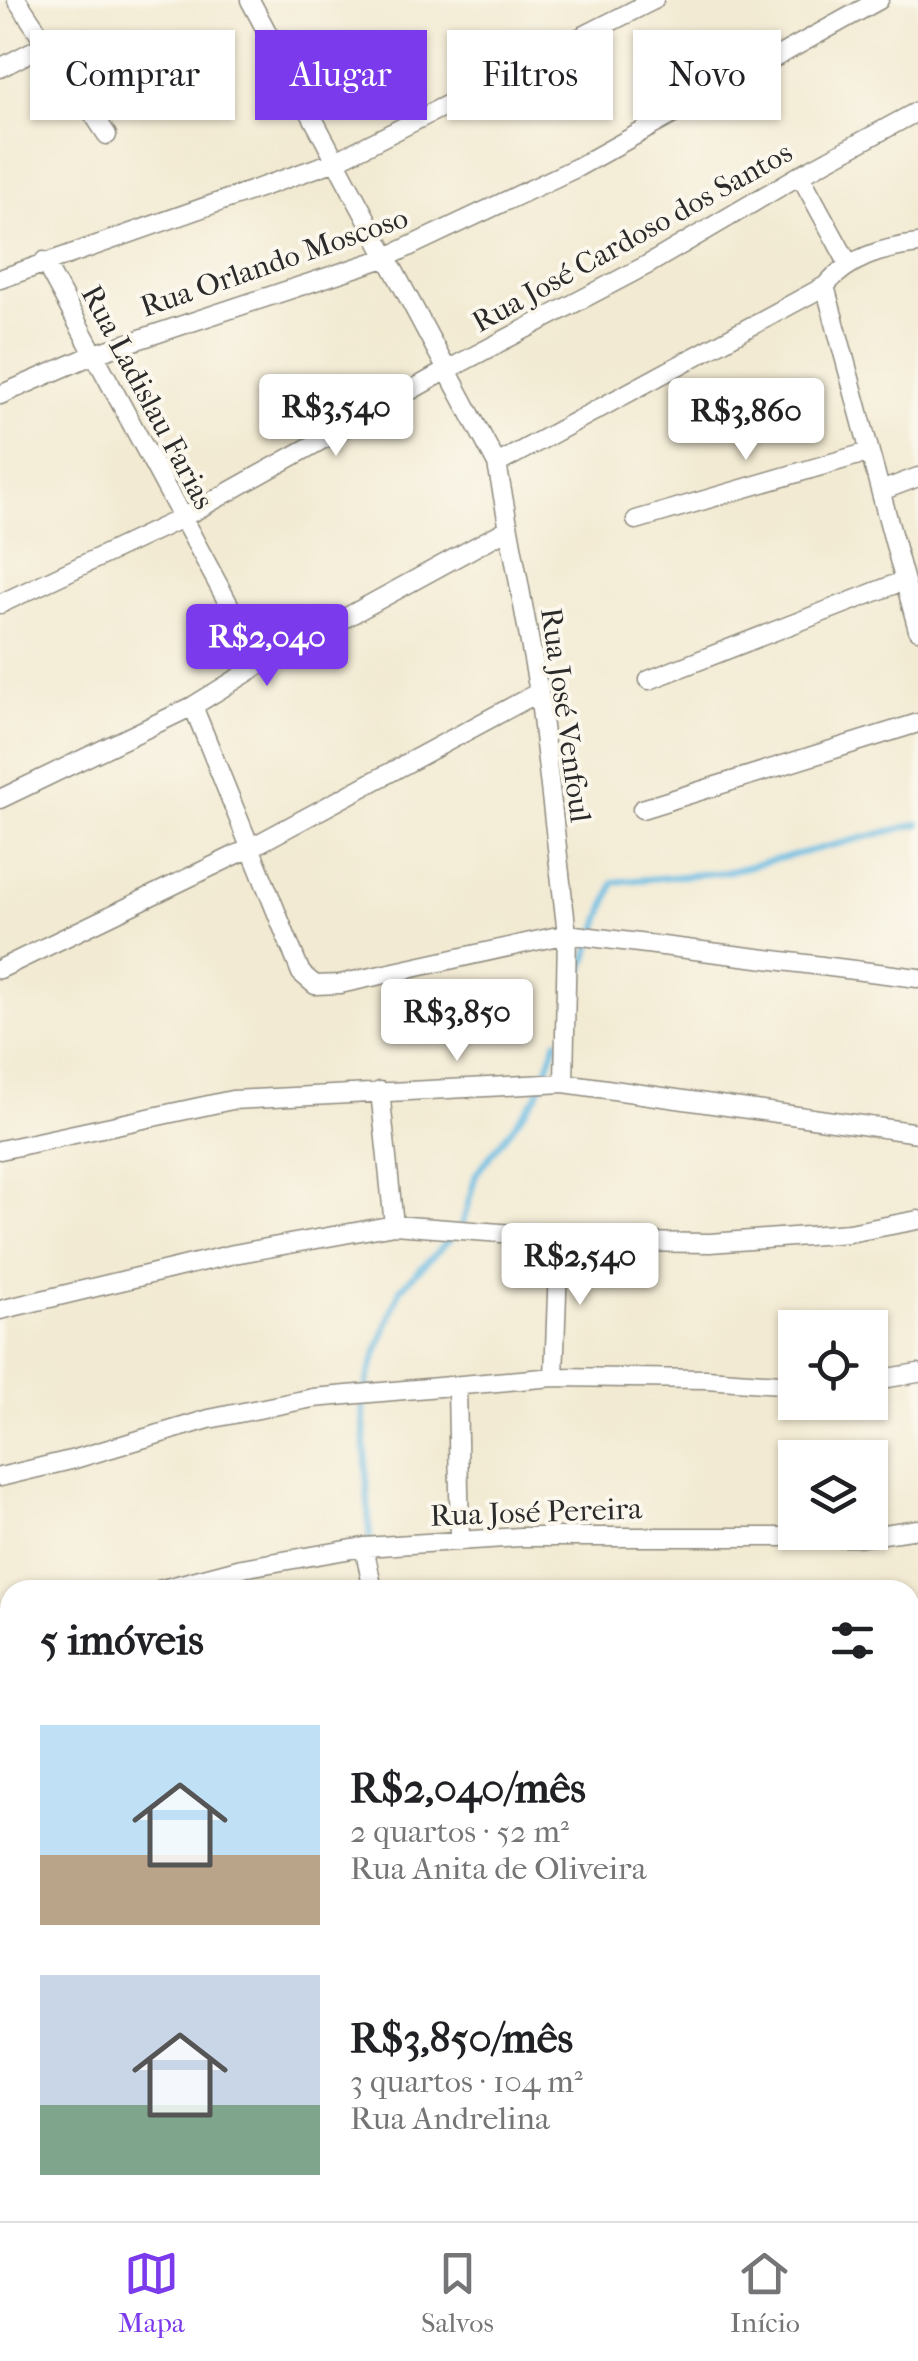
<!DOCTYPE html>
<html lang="pt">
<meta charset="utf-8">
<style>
:root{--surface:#fff;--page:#f6f6f6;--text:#202124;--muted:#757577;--line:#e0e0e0;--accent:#7c3aed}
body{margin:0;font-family:"IM FELL French Canon",serif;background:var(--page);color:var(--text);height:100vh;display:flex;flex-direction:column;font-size:38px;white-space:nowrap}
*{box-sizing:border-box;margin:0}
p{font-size:32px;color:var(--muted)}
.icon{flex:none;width:55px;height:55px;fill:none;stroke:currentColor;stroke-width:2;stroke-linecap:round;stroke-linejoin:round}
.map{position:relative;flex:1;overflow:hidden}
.details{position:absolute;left:0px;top:1580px;width:920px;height:642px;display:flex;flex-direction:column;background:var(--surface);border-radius:30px 30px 0 0;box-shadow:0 2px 8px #0004}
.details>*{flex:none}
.banner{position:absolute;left:30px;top:30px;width:860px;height:90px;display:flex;gap:20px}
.tools{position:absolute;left:778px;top:1310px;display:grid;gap:20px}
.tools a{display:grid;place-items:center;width:110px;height:110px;border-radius:0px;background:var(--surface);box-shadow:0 2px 8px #0004;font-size:50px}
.price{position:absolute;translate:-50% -85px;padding:0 22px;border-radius:10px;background:#fff;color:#222;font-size:32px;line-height:65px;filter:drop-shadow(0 2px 5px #0008)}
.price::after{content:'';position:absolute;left:50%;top:60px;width:30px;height:22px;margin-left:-15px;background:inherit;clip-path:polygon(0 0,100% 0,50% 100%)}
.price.current{background:var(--accent);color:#fff}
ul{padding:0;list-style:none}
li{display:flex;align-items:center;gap:30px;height:250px;padding:0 40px}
li span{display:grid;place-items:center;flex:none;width:280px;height:200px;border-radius:0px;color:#555}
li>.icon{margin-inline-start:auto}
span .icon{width:120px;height:120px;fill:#fffc;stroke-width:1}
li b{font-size:42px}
h2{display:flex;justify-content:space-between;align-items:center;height:120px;padding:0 40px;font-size:42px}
.tag{padding:0 35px;border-radius:0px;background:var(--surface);box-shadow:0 2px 8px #0004;font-size:35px;line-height:90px}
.tag.current{background:var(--accent);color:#fff}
.tabs{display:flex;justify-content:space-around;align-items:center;height:140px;border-top:2px solid var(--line);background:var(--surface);font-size:28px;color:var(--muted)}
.tabs a{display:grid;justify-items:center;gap:5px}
.tabs .current{color:var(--accent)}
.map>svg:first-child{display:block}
</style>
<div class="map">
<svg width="918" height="2221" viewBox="0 0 918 2221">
<rect width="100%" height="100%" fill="#fbf7ec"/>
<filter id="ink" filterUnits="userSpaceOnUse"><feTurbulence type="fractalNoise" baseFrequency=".01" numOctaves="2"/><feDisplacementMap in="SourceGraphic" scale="20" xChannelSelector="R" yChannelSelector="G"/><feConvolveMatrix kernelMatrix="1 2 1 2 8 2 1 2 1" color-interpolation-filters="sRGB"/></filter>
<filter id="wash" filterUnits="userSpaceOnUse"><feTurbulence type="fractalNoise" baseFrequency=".0048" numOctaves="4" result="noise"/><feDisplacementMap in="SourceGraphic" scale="40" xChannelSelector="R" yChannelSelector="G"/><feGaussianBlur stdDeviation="2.25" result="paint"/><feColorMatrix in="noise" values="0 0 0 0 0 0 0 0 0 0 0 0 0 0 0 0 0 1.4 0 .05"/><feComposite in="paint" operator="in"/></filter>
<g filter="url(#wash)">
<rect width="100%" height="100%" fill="#f2ead2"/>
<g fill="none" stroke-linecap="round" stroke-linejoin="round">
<!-- stream -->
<path stroke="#65b9e1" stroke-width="6" d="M572,1000L614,882L726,872L918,824
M462,1226L476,1174L538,1094L557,1040
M370,1544L363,1404L370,1371L400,1289L454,1235"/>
</g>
</g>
<g filter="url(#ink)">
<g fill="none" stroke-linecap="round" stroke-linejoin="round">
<!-- street casing -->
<g stroke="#8e8a7e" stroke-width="21">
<path id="street" d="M17,0L107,135
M250,0L497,464L539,692L567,934L564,1083
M0,68L46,44
M800,175L848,263
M44,261L261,664
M0,279L336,161L654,0
M825,286L918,630
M0,395L95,354L385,258L578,167L879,0
M497,464L825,286C849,258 882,248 918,244
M881,491L918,477
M636,520L869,452
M0,604L182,518L449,369L647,265L800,175L918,111
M649,680L903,581
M193,706L301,973L315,985L340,984L567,934L918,978
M0,799L193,706L261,664L508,529
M642,809L918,723
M0,969L250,848L539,692
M380,1091L394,1225
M0,1150L232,1100L564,1083L918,1133
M0,1310L234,1254L394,1225L623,1242L710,1243L849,1233L918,1220
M554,1377L559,1238
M870,1381L918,1373
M457,1387L460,1541
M0,1477L75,1459L209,1419L313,1398L554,1377L706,1379L795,1385
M364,1547L373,1590
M159,1590L242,1568L364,1547L520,1537H863L918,1529
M0,1638L10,1635
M910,1683L918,1682
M0,1802L10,1798
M910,1830L918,1829
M910,2018L918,2020
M0,2048L10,2081
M910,2203L918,2205
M51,2212L54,2221
M755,2212L758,2221
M121,2221V2212
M273,2221V2212
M409,2221L411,2212"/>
</g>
<!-- street -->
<use href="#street" stroke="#fff" stroke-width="18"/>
</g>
</g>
<g text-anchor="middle" stroke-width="8" stroke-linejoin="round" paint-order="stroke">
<!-- street labels -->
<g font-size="30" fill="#2b2b2b" stroke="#fbf7ec">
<text transform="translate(632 237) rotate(-29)" y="10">Rua José Cardoso dos Santos</text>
<text transform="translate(274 262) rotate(-19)" y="10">Rua Orlando Moscoso</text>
<text transform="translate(148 397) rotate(62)" y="10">Rua Ladislau Farias</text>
<text transform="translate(566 715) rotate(82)" y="10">Rua José Venfoul</text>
<text transform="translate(536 1512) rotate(-2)" y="10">Rua José Pereira</text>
</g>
</g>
</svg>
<div class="tools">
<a><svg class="icon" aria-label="locate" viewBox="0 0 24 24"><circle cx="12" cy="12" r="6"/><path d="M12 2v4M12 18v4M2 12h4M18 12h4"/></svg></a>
<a><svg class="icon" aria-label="layers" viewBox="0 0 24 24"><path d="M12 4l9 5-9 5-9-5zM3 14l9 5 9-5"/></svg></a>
</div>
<b class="price" style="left:336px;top:459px">R$3,540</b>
<b class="price" style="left:746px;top:463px">R$3,860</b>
<b class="price current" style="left:267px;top:689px">R$2,040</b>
<b class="price" style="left:457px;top:1064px">R$3,850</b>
<b class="price" style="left:580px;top:1308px">R$2,540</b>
<div class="banner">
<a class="tag">Comprar</a>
<a class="tag current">Alugar</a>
<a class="tag">Filtros</a>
<a class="tag">Novo</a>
</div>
<section class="details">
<h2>5 imóveis<svg class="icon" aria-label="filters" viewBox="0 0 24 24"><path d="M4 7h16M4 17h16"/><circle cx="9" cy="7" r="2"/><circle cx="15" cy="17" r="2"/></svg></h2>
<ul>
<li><span style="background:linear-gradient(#bfe0f5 65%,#b9a48a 0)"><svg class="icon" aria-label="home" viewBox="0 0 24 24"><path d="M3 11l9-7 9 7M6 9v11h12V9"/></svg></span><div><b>R$2,040/mês</b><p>2 quartos · 52 m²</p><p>Rua Anita de Oliveira</p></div></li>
<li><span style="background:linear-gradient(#c9d6e8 65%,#7fa58c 0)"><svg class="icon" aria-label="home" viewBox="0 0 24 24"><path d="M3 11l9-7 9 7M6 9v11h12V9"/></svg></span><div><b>R$3,850/mês</b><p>3 quartos · 104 m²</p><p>Rua Andrelina</p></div></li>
</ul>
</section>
</div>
<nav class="tabs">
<a class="current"><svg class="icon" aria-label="map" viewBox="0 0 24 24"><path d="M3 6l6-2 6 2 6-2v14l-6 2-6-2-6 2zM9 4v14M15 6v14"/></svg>Mapa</a>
<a><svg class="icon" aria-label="saved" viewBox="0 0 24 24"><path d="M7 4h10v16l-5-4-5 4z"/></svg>Salvos</a>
<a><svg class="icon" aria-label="home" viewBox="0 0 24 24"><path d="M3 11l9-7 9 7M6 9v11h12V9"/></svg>Início</a>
</nav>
